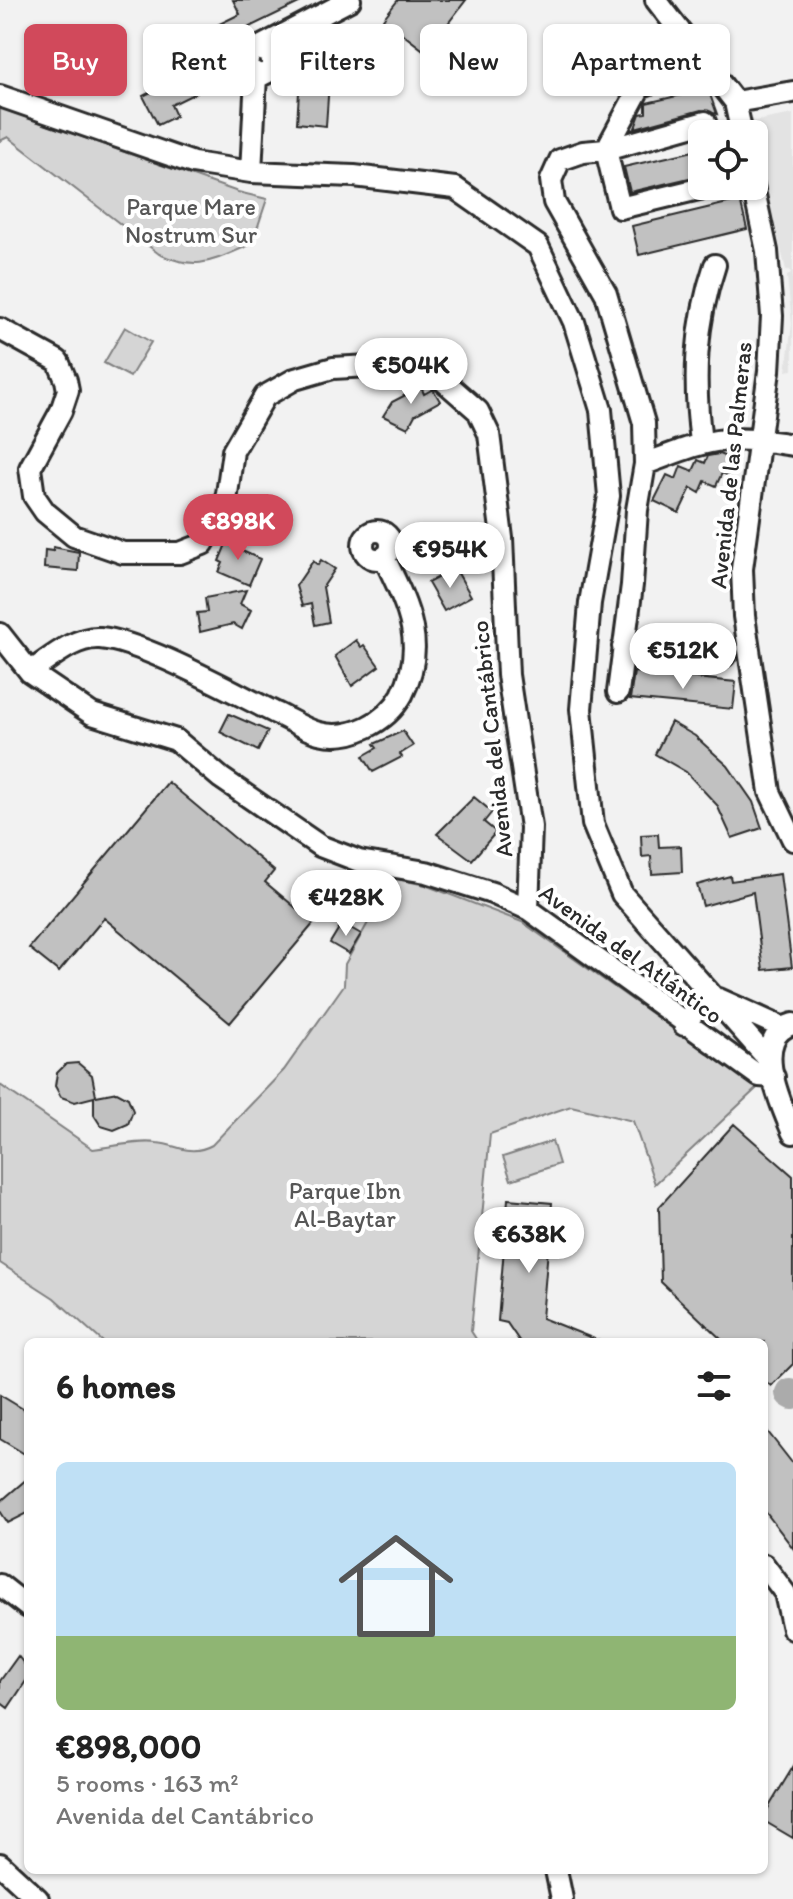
<!DOCTYPE html>
<meta charset="utf-8">
<style>
:root{--surface:#fff;--page:#f2f2f2;--text:#222;--muted:#767676;--accent:#d1495b}
body{margin:0;font-family:Itim,sans-serif;background:var(--page);color:var(--text);height:100vh;display:flex;flex-direction:column;font-size:30px;white-space:nowrap}
*{box-sizing:border-box;margin:0}
p{font-size:26px;color:var(--muted)}
.icon{flex:none;width:44px;height:44px;fill:none;stroke:currentColor;stroke-width:2;stroke-linecap:round;stroke-linejoin:round}
.map{position:relative;flex:1;overflow:hidden}
.side{position:absolute;left:24px;top:1338px;width:744px;height:536px;display:flex;flex-direction:column;background:var(--surface);border-radius:12px;box-shadow:0 2px 6px #0004}
.side>*{flex:none}
.top-card{position:absolute;left:24px;top:24px;width:746px;height:72px;display:flex;gap:16px}
.controls{position:absolute;left:688px;top:120px;display:grid;gap:16px}
.controls a{display:grid;place-items:center;width:80px;height:80px;border-radius:12px;background:var(--surface);box-shadow:0 2px 6px #0004;font-size:40px}
.price{position:absolute;translate:-50% -68px;padding:0 18px;border-radius:28px;background:#fff;color:#222;font-size:26px;line-height:52px;filter:drop-shadow(0 2px 4px #0008)}
.price::after{content:'';position:absolute;left:50%;top:48px;width:24px;height:18px;margin-left:-12px;background:inherit;clip-path:polygon(0 0,100% 0,50% 100%)}
.price.current{background:var(--accent);color:#fff}
ul{padding:0;list-style:none}
li{display:grid;align-content:center;gap:16px;height:424px;padding:0 32px}
li span{display:grid;place-items:center;height:248px;border-radius:12px;color:#555}
li>.icon{margin-inline-start:auto}
span .icon{width:144px;height:144px;fill:#fffc;stroke-width:1}
li b{font-size:34px}
h2{display:flex;justify-content:space-between;align-items:center;height:96px;padding:0 32px;font-size:34px}
.chip{padding:0 28px;border-radius:12px;background:var(--surface);box-shadow:0 2px 6px #0004;font-size:28px;line-height:72px}
.chip.current{background:var(--accent);color:#fff}
.map>svg:first-child{display:block}
</style>
<div class="map">
<svg width="793" height="1899" viewBox="0 0 793 1899">
<rect width="100%" height="100%" fill="#f2f2f2"/>
<filter id="ink" filterUnits="userSpaceOnUse"><feTurbulence type="fractalNoise" baseFrequency=".0125" numOctaves="2"/><feDisplacementMap in="SourceGraphic" scale="16" xChannelSelector="R" yChannelSelector="G"/><feConvolveMatrix kernelMatrix="1 2 1 2 8 2 1 2 1" color-interpolation-filters="sRGB"/></filter>
<g filter="url(#ink)">
<!-- built -->
<path fill="#e3e3e3" d="M793,114V370L786,371L792,324L787,276L791,274L790,270H786L750,122Z"/>
<!-- green -->
<path fill="#d5d5d5" stroke="#808080" stroke-width="2" d="M0,108L238,192L267,199L252,244C213,260 200,272 159,254L8,137L0,141Z
M125,327L151,342L130,377L104,363Z
M393,878L425,885L522,922L757,1088L655,1184L633,1121L571,1106L490,1134L471,1331L478,1342H103L54,1298L0,1263V1085L93,1149C113,1147 138,1140 157,1143C179,1145 190,1157 212,1145L284,1070L344,985L345,964Z
M552,1141L559,1164L511,1180L503,1157Z"/>
<g fill="none" stroke-linecap="round" stroke-linejoin="round">
<!-- river -->
<path stroke="#ababab" stroke-width="30" d="M790,1393L793,1395"/>
</g>
<!-- building -->
<path fill="#c1c1c1" stroke="#2b2b2b" stroke-width="2" d="M233,0H305L231,36L236,53L220,61L223,67L203,76L208,87L171,105L176,116L158,125L143,96L159,88L155,81L177,70L171,56L205,39L201,33L240,14Z
M398,0H466L426,52L383,19Z
M375,26L388,53L329,82L326,126L297,123L301,61Z
M594,47L597,56L614,52L619,70L567,82L563,64L582,60L579,50Z
M708,89L717,114L701,110L635,128L640,114L646,113V103Z
M702,149V175L630,192L624,167Z
M740,200L747,229L639,255L632,226Z
M421,387L424,394L433,389L440,401L415,415L408,428L383,416L392,402Z
M719,454L736,461L729,476L722,473L716,486L705,481L700,493L691,488L679,513L654,501L667,475L676,479L681,466L693,471L698,460L705,463L708,456Z
M229,537L242,543L240,550L260,559L249,585L219,572L223,563L219,561Z
M53,547L79,552L78,571L44,568L45,550L53,551Z
M321,560L335,569L323,587L329,622L315,625L311,604L302,606L296,586L313,561L318,565Z
M455,568L471,596L444,611L428,583Z
M246,590L240,604L251,610L242,629L233,624L200,632L197,613L207,612L205,598Z
M356,640L361,647L364,645L379,666L352,686L335,656Z
M634,672L736,682L733,709L630,699Z
M229,714L268,731L258,751L220,732Z
M671,722L695,736L728,766L753,802L762,828L732,838L717,805L686,772L655,754Z
M403,731L413,746L400,754L402,757L373,772L363,756L377,748L374,744Z
M168,782L274,871L265,882L314,923L230,1023L104,918L59,972L29,948Z
M474,797L492,812L484,822L496,832L472,860L437,834Z
M658,834L659,847L681,846L682,872L652,874L651,856L642,857L641,835Z
M780,874L792,967L763,970L753,892L703,906L697,885L730,876L731,881Z
M342,923L361,934L349,954L330,943Z
M78,1063L92,1075L96,1096L117,1092L128,1098L133,1111L128,1124L114,1130L101,1126L94,1115V1097L75,1102L61,1097L55,1086L57,1073L66,1064Z
M734,1124L793,1176V1364L771,1386L764,1380V1342H724L661,1282L659,1207Z
M508,1199L552,1203L542,1318L602,1342H520L507,1323L498,1321Z
M0,1395L28,1412V1456L0,1439Z
M764,1427L793,1464V1548L764,1510Z
M28,1478V1513L8,1523L0,1511V1502Z
M18,1656L28,1669V1678L8,1708L0,1702V1681Z
M793,1767V1838L764,1821V1815Z"/>
<g fill="none" stroke-linecap="round" stroke-linejoin="round">
<!-- minor casing -->
<g stroke="#2b2b2b" stroke-width="26">
<path id="minor" d="M656,0L735,102L742,134
M258,49L269,52L273,63L270,71L260,76L246,67L250,52L350,0
M0,96L193,163L251,172L354,176L455,188L538,246L574,322L601,410L609,496L590,603L581,709L593,824L622,894L769,1060
M735,102L793,92
M705,122L606,150L620,208L711,186
M251,172L256,76
M753,186L767,251L772,316L769,371L742,569L744,616L770,792L793,840
M0,329L58,361L66,380L68,390L61,411L30,468L34,496L45,512L74,536L123,553H180L203,544L225,508L233,451L265,396L295,379L333,368L407,364L437,375L478,411L489,434L502,538L508,675L531,827L528,909
M701,442C693,381 695,324 715,265
M645,464C707,440 725,433 793,445
M363 545a14 14 0 1 1 28 0a14 14 0 1 1-28 0Z
M0,634L30,672L92,714L176,740L221,778L320,846L359,861L426,872L492,893L528,909L759,1076L774,1077
M623,647L724,656
M30,672C50,659 75,636 100,638C143,641 238,695 280,715C292,721 306,730 319,733C351,741 387,722 402,695C428,644 407,605 384,557
M618,692L632,585L637,510L645,464L644,423L606,294L554,202L551,180L560,160L583,152L606,150L640,87L704,62
M719,999L781,1027
M793,1024C749,1037 781,1104 793,1133
M684,1025L709,994
M764,1565L785,1593L793,1629
M0,1585L28,1607
M0,1864L38,1899
M556,1870L562,1899"/>
</g>
<!-- minor -->
<use href="#minor" stroke="#fff" stroke-width="20"/>
</g>
</g>
<g text-anchor="middle" stroke-width="8" stroke-linejoin="round" paint-order="stroke">
<!-- park labels -->
<g font-size="24" fill="#565656" stroke="#fff">
<text x="191" y="215">Parque Mare<tspan x="191" dy="28">Nostrum Sur</tspan></text>
<text x="345" y="1199">Parque Ibn<tspan x="345" dy="28">Al-Baytar</tspan></text>
</g>
<!-- street labels -->
<g font-size="24" fill="#2b2b2b" stroke="#fff">
<text transform="translate(731 465) rotate(-84)" y="8">Avenida de las Palmeras</text>
<text transform="translate(492 739) rotate(-96)" y="8">Avenida del Cantábrico</text>
<text transform="translate(631 954) rotate(36)" y="8">Avenida del Atlántico</text>
</g>
</g>
</svg>
<div class="controls">
<a><svg class="icon" aria-label="locate" viewBox="0 0 24 24"><circle cx="12" cy="12" r="6"/><path d="M12 2v4M12 18v4M2 12h4M18 12h4"/></svg></a>
</div>
<b class="price" style="left:411px;top:406px">€504K</b>
<b class="price current" style="left:238px;top:562px">€898K</b>
<b class="price" style="left:450px;top:590px">€954K</b>
<b class="price" style="left:683px;top:691px">€512K</b>
<b class="price" style="left:346px;top:938px">€428K</b>
<b class="price" style="left:529px;top:1275px">€638K</b>
<div class="top-card">
<a class="chip current">Buy</a>
<a class="chip">Rent</a>
<a class="chip">Filters</a>
<a class="chip">New</a>
<a class="chip">Apartment</a>
</div>
<section class="side">
<h2>6 homes<svg class="icon" aria-label="filters" viewBox="0 0 24 24"><path d="M4 7h16M4 17h16"/><circle cx="9" cy="7" r="2"/><circle cx="15" cy="17" r="2"/></svg></h2>
<ul>
<li><span style="background:linear-gradient(#bfe0f5 70%,#8fb573 0)"><svg class="icon" aria-label="home" viewBox="0 0 24 24"><path d="M3 11l9-7 9 7M6 9v11h12V9"/></svg></span><div><b>€898,000</b><p>5 rooms · 163 m²</p><p>Avenida del Cantábrico</p></div></li>
</ul>
</section>
</div>
